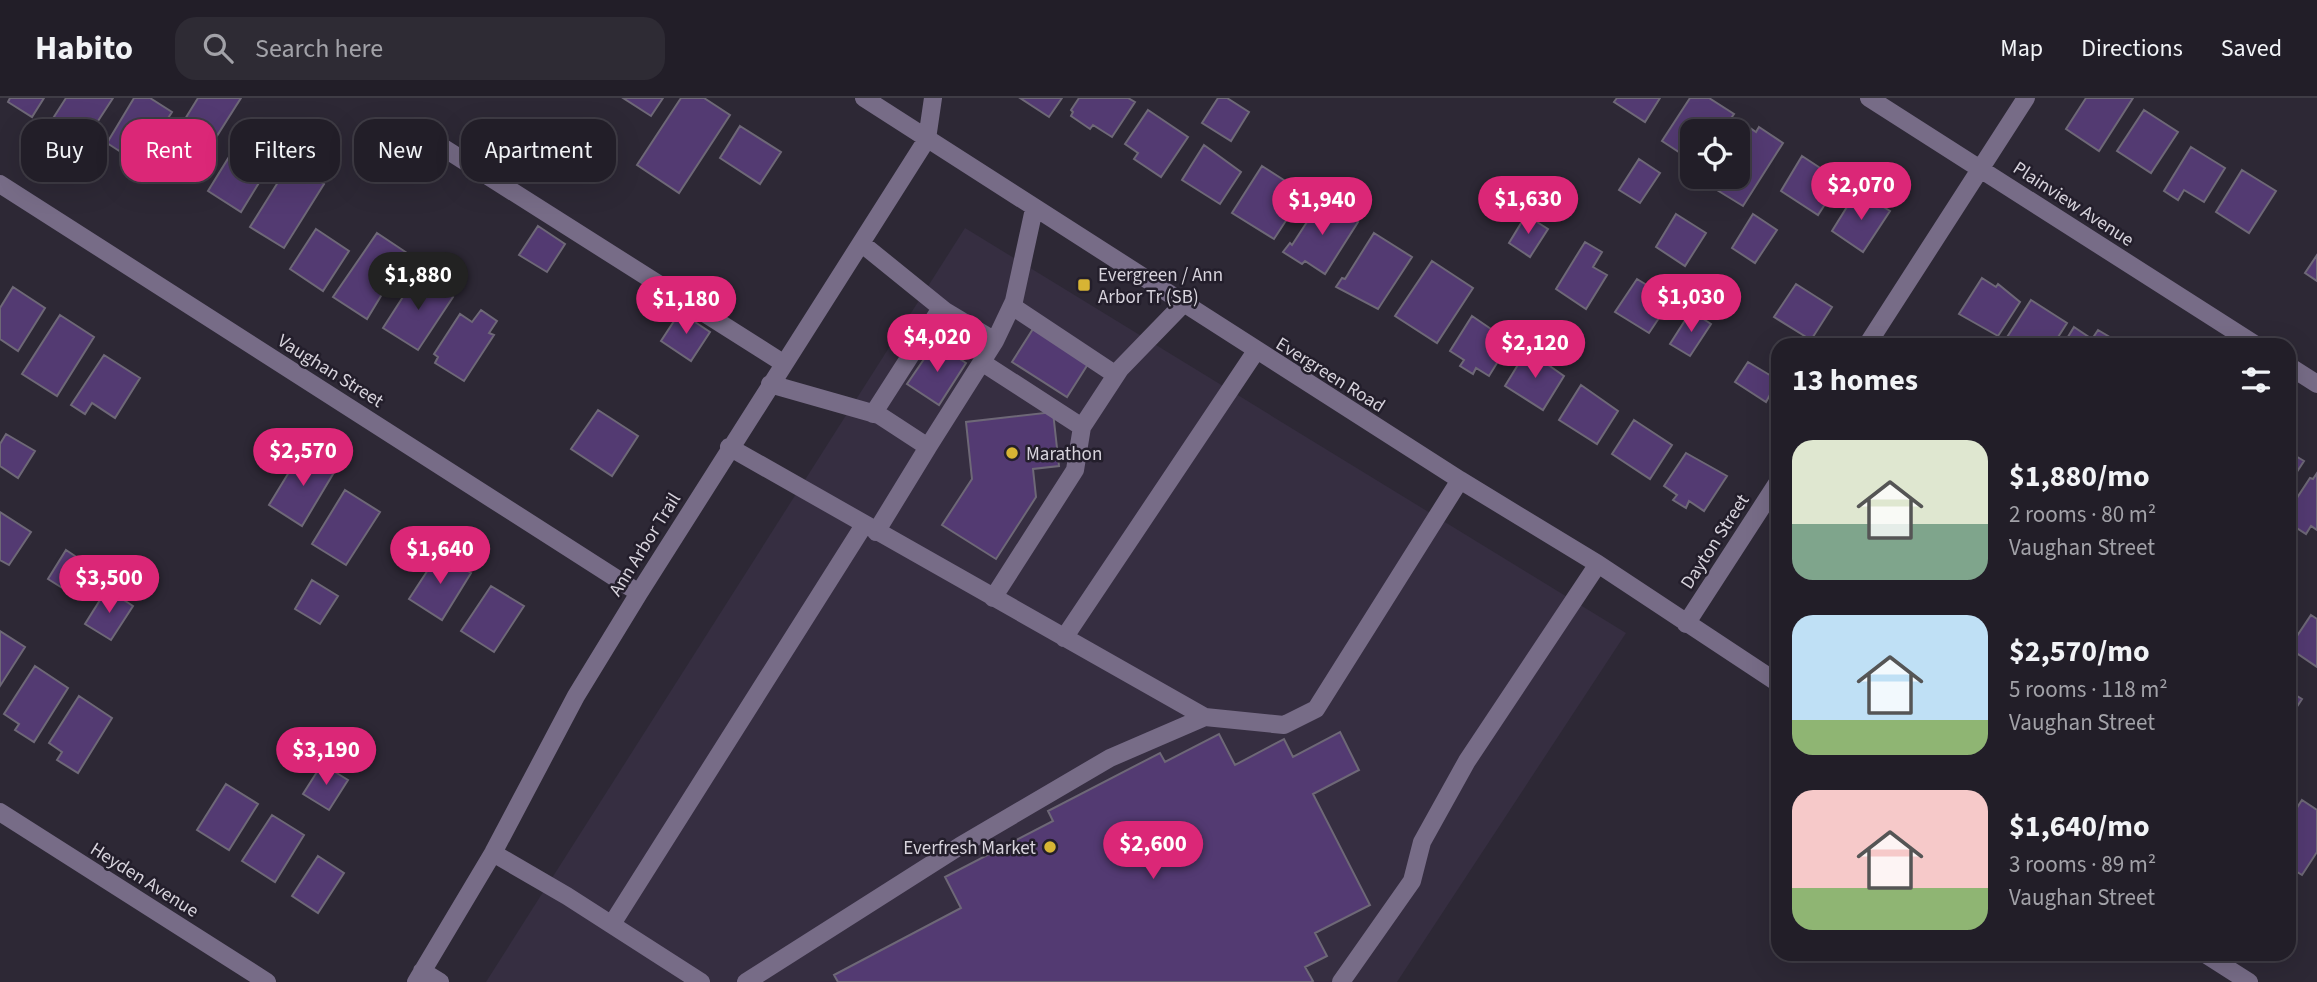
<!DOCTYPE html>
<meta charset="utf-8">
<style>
:root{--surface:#221e28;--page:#2e2b34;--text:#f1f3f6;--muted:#a2a2a8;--line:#3f3c45;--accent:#db2777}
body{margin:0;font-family:"Source Sans 3",sans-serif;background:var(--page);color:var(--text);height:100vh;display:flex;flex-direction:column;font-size:26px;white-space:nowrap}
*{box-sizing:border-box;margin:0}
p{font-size:23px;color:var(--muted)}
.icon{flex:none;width:38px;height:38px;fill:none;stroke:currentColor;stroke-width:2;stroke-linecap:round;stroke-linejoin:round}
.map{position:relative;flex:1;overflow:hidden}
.sheet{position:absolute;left:1771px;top:240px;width:525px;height:623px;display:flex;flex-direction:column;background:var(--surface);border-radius:21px;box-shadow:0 7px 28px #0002,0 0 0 2px var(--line)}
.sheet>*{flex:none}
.banner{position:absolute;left:21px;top:21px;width:665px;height:63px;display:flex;gap:14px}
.buttons{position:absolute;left:1680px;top:21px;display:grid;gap:14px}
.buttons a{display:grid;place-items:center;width:70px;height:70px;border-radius:14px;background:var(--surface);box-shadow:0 7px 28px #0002,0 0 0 2px var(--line);font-size:35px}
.price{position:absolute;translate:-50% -60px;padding:0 16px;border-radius:24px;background:var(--accent);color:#fff;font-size:23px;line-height:46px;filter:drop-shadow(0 2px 4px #0008)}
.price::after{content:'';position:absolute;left:50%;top:42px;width:21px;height:16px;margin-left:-10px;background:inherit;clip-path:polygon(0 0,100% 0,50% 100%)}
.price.current{background:#222;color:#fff}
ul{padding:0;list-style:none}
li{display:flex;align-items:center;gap:21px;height:175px;padding:0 21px}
li span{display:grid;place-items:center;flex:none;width:196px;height:140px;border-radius:21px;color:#555}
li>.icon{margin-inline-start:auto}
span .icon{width:84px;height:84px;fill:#fffc;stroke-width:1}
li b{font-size:30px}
h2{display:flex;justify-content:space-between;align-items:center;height:84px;padding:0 21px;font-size:30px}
.chip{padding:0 24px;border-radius:21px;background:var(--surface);box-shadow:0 7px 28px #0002,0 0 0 2px var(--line);font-size:24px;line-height:63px}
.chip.current{background:var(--accent);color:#fff}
header{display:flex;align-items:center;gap:42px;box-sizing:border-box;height:98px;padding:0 35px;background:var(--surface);border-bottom:2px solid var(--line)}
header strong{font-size:33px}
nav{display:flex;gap:38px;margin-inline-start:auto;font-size:24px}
.search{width:490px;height:63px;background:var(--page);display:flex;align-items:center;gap:18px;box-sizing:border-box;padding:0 24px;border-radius:21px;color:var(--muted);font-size:26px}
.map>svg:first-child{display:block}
</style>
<header>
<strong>Habito</strong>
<div class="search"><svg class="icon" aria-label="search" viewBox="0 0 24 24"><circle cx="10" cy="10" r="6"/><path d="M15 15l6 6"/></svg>Search here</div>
<nav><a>Map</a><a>Directions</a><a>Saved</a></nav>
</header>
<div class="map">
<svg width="2317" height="884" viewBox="0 0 2317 884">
<rect width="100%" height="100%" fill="#2d2835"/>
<!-- built -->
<path fill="#362e41" d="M965,130L1626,535L1397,884H486Z"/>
<!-- building -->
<path fill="#533a72" stroke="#6e6877" stroke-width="2" d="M10,0H44L32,19L8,4Z
M66,0H113L85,43L52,22Z
M134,0H150L172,14L142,61L130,54L127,58L107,45Z
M198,0H241L208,52L197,45L188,59L169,47Z
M623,0H663L651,18Z
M681,0H704L730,17L679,95L637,67Z
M1020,0H1062L1049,19Z
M1079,0H1128L1135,4L1112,39L1093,27L1090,31L1071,18L1073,14L1071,12Z
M1218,0H1227L1249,14L1231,43L1202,25Z
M1617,0H1660L1645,24L1614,4Z
M1690,0H1709L1734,16L1722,33H1692V46L1685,58L1662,43Z
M2086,0H2133L2099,53L2066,31Z
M1148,12L1188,39L1161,79L1134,61L1138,55L1125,46Z
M2144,12L2178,34L2151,75L2117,53Z
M740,28L781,54L760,86L720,60Z
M1759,29L1783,45L1743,108L1712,89L1718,79H1738V49L1750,30L1756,34Z
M237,46L270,67L241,114L208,93Z
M1204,47L1241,74L1220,106L1182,82Z
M2191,49L2225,70L2204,104L2184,92L2178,102L2164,93Z
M1802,58L1840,83L1818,117L1781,93Z
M1639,61L1660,75L1640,105L1619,92Z
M290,65L324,86L284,150L250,129Z
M1262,68L1304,95L1274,141L1232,115Z
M2242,72L2276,93L2249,135L2216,114Z
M1855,96L1866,103L1869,100L1890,113L1863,154L1832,133Z
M1322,101L1358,124L1325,176L1305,163L1302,166L1283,154L1290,145L1292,147Z
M1676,116L1706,135L1685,168L1656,149Z
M1753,116L1777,132L1755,165L1732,150Z
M1526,117L1548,131L1530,159L1509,145Z
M538,128L565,146L547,174L519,157Z
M316,131L349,153L323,193L290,171Z
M377,135L407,155L367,221L333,199Z
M1374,135L1412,159L1378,211L1336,189L1342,180L1345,181Z
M1585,144L1602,154L1593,169L1607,177L1586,211L1556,191Z
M2317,157V183L2305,175Z
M1432,163L1473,190L1437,245L1395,218Z
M417,177L453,199L418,252L383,230Z
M1982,180L1996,189L1998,186L2020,204L1998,238L1959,216Z
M1637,181L1671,202L1649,235L1615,214Z
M1796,186L1832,209L1811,242L1774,219Z
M13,189L45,210L18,253L0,241V210Z
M2031,202L2067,225L2053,247H2002Z
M481,212L497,223L489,235L494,237L464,283L435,265L438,259L434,256L460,216L472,224Z
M1691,213L1711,226L1690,258L1670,246Z
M680,214L710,234L691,263L661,243Z
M60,217L94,239L57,298L22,276Z
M1472,218L1510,244L1489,278L1476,270L1473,276L1460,268L1464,262L1450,253Z
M2074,229L2092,241L2098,232L2118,244L2117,247H2063Z
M1033,231L1088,266L1067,299L1012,264Z
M935,245L966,265L939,307L907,286Z
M1527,252L1564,278L1543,312L1505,288Z
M104,257L140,280L115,320L92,305L85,316L71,307Z
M1748,264L1778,282L1766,304L1735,284Z
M1581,287L1618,313L1597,346L1559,322Z
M598,312L638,338L612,378L571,351Z
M1053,314L1059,368L1033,371L1036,399L996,461L942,427L972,381L966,324Z
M1634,322L1672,347L1650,381L1612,356Z
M6,336L35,353L18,380L0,368V346Z
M306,353L336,371L302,428L269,407L297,361L301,363Z
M2289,354L2304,363L2289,386Z
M1686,355L1727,378L1704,413L1689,403L1686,410L1673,402L1677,397L1664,388Z
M2317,375V432L2311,428L2306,436L2289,425V412L2310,380L2313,381Z
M345,392L380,414L346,467L312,446Z
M0,414L31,434L9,467L0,462Z
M66,452L93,470L75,498L48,481Z
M439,455L471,475L442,522L409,501Z
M312,482L338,498L320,526L295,511Z
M491,488L524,508L494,554L461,533Z
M107,491L133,508L111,542L85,526Z
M2311,517L2317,521V569L2289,550Z
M0,533L25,549L0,588Z
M35,568L68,590L34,644L15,632L19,626L4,616Z
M2289,593L2302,601L2289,621Z
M79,598L112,620L78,675L57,662L62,654L49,645Z
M1340,634L1359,672L1313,696L1370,807L1315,835L1327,858L1305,869L1313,883L1311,884H838L834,877L961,810L945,779L1053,723L1048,713L1160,655L1165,664L1219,636L1235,667L1284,641L1293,659Z
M322,666L348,682L329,712L303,696Z
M226,686L258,706L229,752L197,732Z
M2302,702L2317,712V754L2302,777L2289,769V722Z
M272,717L304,737L275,784L242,763Z
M318,758L344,775L318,815L292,798Z"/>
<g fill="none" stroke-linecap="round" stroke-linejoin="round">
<!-- minor -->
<path stroke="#776c87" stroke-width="18" d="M864,0L1460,382L1598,466L1778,585
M1869,0L2256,247
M428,40L783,265
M0,86L639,495
M1012,208L1116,277
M995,243L1014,203L1034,111
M1867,247L2026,0
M983,265L1082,329L1120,271L1183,206
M2289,268L2317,286
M770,286L879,317L928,349L995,243L945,213L861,145
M873,316L941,210
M729,349L1205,619L1284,627L1316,611L1460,382
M876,434L928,349
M993,500L1075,372L1082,329
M1686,526L1778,384
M1064,540L1256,253
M0,714L267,884
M493,755L567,798L701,884
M612,826L864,427
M2205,856L2249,884
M422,873L440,884
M416,884L493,755L576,598L639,495L927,41L933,0
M746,884L960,748L1110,660L1205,619
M1341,884L1412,783L1422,744L1467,663L1598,466"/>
</g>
<!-- markers -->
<g fill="#d7b434" stroke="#231e2b" stroke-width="2.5">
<rect x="1077" y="180" width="14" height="14" rx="3.5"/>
<circle cx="1012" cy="355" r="7"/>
<circle cx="1050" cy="749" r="7"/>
</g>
<g text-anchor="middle" stroke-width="5" stroke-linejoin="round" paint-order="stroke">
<!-- street labels -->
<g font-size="19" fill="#d7d3dc" stroke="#231e2b">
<text transform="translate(2074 105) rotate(33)" y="7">Plainview Avenue</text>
<text transform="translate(331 272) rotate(32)" y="7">Vaughan Street</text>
<text transform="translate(1331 276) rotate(32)" y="7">Evergreen Road</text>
<text transform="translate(1714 443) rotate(-57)" y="7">Dayton Street</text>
<text transform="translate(644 446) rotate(-58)" y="7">Ann Arbor Trail</text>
<text transform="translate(145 781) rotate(32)" y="7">Heyden Avenue</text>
</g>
<!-- poi labels -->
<g font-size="19" fill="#d7d3dc" stroke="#231e2b" text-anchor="start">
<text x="1098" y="183">Evergreen / Ann<tspan x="1098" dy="22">Arbor Tr (SB)</tspan></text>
<text x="1026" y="362">Marathon</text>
<text x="1036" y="756" text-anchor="end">Everfresh Market</text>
</g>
</g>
</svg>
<div class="buttons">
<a><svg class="icon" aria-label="locate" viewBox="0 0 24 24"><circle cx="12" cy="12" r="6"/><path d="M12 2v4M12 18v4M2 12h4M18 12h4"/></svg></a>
</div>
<b class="price" style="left:1861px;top:124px">$2,070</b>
<b class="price" style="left:1528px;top:138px">$1,630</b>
<b class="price" style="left:1322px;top:139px">$1,940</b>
<b class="price current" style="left:418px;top:214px">$1,880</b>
<b class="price" style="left:1691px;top:236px">$1,030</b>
<b class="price" style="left:686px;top:238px">$1,180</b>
<b class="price" style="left:937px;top:276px">$4,020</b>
<b class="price" style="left:1535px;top:282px">$2,120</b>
<b class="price" style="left:303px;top:390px">$2,570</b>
<b class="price" style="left:440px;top:488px">$1,640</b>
<b class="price" style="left:109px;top:517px">$3,500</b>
<b class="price" style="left:326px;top:689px">$3,190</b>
<b class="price" style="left:1153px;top:783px">$2,600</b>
<div class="banner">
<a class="chip">Buy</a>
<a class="chip current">Rent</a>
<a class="chip">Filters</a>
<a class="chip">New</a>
<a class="chip">Apartment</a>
</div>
<section class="sheet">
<h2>13 homes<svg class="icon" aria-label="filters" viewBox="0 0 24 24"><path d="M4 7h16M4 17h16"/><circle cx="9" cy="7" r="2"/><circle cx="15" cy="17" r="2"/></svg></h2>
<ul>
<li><span style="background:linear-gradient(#dfe7d0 60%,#7fa58c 0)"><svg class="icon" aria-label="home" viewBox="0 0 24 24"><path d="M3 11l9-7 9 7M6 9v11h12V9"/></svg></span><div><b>$1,880/mo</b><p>2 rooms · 80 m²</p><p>Vaughan Street</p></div></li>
<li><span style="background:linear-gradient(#bfe0f5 75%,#8fb573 0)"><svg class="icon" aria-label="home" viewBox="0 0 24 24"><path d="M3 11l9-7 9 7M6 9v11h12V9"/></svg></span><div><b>$2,570/mo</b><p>5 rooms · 118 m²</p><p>Vaughan Street</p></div></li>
<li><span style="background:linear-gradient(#f6c9c9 70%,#8fb573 0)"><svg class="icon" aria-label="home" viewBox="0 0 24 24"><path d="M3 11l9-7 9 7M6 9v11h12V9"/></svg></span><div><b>$1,640/mo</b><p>3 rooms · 89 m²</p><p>Vaughan Street</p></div></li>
</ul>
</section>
</div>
